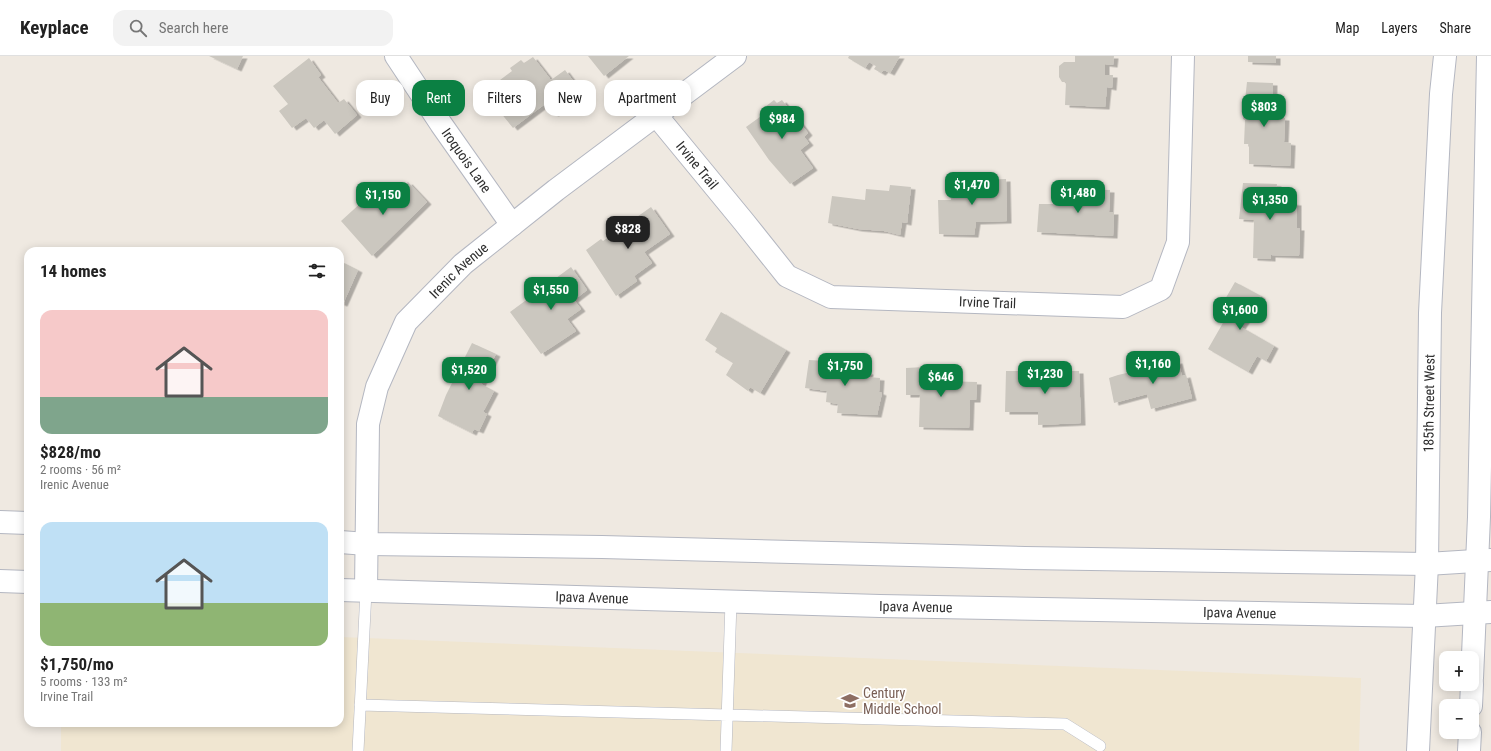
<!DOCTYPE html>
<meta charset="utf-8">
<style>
:root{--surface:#fff;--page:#f2f2f2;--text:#222;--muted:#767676;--line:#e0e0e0;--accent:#0b8043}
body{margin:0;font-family:"Roboto Condensed",sans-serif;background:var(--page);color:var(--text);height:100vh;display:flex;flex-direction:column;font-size:15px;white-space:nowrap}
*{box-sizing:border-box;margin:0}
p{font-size:13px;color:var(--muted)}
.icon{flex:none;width:22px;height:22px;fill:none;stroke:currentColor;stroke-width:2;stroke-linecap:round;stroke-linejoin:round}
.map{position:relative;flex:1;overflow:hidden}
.drawer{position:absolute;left:24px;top:191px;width:320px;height:480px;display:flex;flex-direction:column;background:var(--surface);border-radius:12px;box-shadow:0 2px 10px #0003}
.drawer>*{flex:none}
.guide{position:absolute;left:356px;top:24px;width:380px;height:36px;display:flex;gap:8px}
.tools{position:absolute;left:1439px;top:595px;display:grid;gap:8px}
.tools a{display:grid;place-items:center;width:40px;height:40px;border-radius:8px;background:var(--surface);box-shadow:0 2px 10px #0003;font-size:20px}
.price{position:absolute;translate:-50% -34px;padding:0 9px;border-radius:8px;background:var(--accent);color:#fff;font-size:13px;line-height:26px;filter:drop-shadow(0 1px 2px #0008)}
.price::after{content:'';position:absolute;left:50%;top:24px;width:12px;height:9px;margin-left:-6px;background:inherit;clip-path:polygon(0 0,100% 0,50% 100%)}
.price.selected{background:#222;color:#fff}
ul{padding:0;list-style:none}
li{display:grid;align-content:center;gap:8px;height:212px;padding:0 16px}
li span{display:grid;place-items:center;height:124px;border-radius:12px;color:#555}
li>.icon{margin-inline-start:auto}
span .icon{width:72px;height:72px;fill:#fffc;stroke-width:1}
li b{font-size:17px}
h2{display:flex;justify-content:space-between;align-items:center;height:48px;padding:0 16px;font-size:17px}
.chip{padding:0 14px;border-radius:12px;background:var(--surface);box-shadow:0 2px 10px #0003;font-size:14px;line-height:36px}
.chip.selected{background:var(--accent);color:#fff}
header{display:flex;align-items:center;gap:24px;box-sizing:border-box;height:56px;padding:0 20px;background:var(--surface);border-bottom:1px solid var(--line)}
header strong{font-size:19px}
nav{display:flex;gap:22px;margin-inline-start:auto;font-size:14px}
.search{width:280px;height:36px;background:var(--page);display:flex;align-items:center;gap:10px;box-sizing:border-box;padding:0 14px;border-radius:12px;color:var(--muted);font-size:15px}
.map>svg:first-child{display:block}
</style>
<header>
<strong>Keyplace</strong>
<div class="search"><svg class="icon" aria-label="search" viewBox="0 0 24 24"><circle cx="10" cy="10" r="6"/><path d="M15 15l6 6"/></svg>Search here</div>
<nav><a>Map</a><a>Layers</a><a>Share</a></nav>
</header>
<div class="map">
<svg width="1491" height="695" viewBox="0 0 1491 695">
<defs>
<filter id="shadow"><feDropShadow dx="4.5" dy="2.5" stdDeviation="0" flood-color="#0004"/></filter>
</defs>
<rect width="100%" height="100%" fill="#efe9e1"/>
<!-- education -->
<path fill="#f0e6d1" d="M340,581L1361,622L1359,695H61V667H340Z"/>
<!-- building -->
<path fill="#cbc7bf" filter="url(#shadow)" d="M209,0H243L237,13Z
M588,0H629L604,20Z
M849,0H900L890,17L884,14L881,17L874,13L876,10L869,6L865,12L848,2Z
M1075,0H1114L1113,9L1105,8V19H1113L1112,32L1107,31L1105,51L1065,49L1066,26H1062L1059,21V10L1064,6H1075Z
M1248,0H1276V7L1248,6Z
M533,1L551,24L565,14L580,34L570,41L572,44L554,58L545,48L513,72L500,56L508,50L492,30L512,15L510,12L521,4L524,7Z
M309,2L321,19L318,21L338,47L344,43L357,59L335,78L324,64L314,72L306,62L292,72L279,55L288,48L273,30Z
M1247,26L1273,27L1272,61L1285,62L1284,86L1291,87L1290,110L1249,108V88H1244L1245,64L1243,63Z
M774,44L777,47L782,44L808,77L804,81L809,87L800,94L813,112L790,128L769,104L746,71L764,58L761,54Z
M1006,123L1007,165L976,166L974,179L939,178L938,144H951L950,125Z
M408,126L427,146L372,200L341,165L375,134L379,139L385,133L392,140Z
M1243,127L1277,128L1275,145L1297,147V172H1300L1299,200L1271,199V203L1253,202L1254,164L1239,163Z
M890,129L911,131L907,167L902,166L900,179L884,175L858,173L828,167L832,140L865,144L866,133L889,135Z
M1062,132L1110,134L1109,156H1114L1113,180L1037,176L1039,148H1061Z
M651,151L670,178L644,196L652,207L634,220L637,225L616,240L586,194L601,183L603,185Z
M340,205L358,214L343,248L340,247Z
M571,211L587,234L574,244L581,253L567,263L576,275L541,298L510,256Z
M1235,226L1261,240L1241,271L1274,290L1266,305L1257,300L1248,316L1208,293L1228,258L1220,252Z
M721,256L786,294L760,337L750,331L748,335L726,319L733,307L715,296L717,292L705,284Z
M472,287L496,298L481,328L494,335L483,356L487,358L479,375L474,373L472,377L438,360L446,339Z
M809,304L844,306L843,318H849L850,314L869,316L868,321L880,322L879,336L882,337L877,359L837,357L838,348L826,346L827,335L805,332Z
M1178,305L1182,320L1186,319L1192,342L1151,353L1147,338L1114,347L1109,322L1118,319Z
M942,310L941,325L977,326L976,344H970L969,372L919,371L920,339H906V312Z
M1006,315H1079L1081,367L1038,369V356H1005Z"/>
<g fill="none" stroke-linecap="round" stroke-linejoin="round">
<!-- lane casing -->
<g stroke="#b4b7c1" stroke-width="12">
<path id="lane" d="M360,649L1065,668L1100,690
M358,695L366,535
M726,695L731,546"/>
</g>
<!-- street casing -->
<g stroke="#b4b7c1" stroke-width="24">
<g id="street">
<path id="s1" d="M396,0L441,68L512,169"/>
<path id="s2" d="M656,59L744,166L787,220L831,241L1123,251L1161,233L1178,186L1183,0"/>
<path id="s3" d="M366,535L368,368L377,331L406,266L463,208L556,134L735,0"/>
</g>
</g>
<!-- secondary casing -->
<g stroke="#b4b7c1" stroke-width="24">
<g id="secondary">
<path d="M0,466L28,467"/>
<path d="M340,486L367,488L602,491L1025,502L1427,508L1491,504"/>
<path d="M0,525L28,526"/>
<path id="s4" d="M340,534L880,550L1362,559L1424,560L1491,556"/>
<path d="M1472,622L1479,461L1488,0"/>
<path d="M1471,650L1472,628"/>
<path id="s5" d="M1418,695L1427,508L1430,257L1441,38L1445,0"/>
<path d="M1469,695L1470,676"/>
</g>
</g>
<!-- lane -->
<use href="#lane" stroke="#fff" stroke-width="11"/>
<!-- street -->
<use href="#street" stroke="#fff" stroke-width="22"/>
<!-- secondary -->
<use href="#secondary" stroke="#fff" stroke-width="22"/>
</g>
<!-- icons -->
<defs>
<g id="school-bare" transform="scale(1.38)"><path d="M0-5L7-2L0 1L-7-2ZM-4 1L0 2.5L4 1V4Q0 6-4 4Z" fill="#8d6e63" stroke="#fff" stroke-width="2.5" paint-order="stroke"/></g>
</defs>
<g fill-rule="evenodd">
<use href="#school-bare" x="850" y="645"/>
</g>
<g text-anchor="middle" stroke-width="3.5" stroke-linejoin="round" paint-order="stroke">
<!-- street labels -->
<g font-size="14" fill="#2e2e2e" stroke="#fff">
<text dy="5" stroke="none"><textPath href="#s1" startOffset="126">Iroquois Lane</textPath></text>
<text dy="5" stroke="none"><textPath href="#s2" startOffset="65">Irvine Trail</textPath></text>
<text dy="5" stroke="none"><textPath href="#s3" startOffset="350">Irenic Avenue</textPath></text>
<text dy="5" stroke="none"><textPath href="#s2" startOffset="413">Irvine Trail</textPath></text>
<text dy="5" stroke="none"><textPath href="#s5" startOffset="348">185th Street West</textPath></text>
<text dy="5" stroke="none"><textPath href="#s4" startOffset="252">Ipava Avenue</textPath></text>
<text dy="5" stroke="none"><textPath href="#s4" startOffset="576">Ipava Avenue</textPath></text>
<text dy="5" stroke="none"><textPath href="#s4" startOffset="900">Ipava Avenue</textPath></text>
</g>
<!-- education labels -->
<g font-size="14" fill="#785e54" stroke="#fff" text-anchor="start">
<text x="863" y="642">Century<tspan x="863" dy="16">Middle School</tspan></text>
</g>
</g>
</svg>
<div class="tools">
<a>+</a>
<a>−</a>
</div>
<b class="price" style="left:1264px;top:72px">$803</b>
<b class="price" style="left:782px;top:84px">$984</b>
<b class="price" style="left:972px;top:150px">$1,470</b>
<b class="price" style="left:1078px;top:158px">$1,480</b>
<b class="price" style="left:383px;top:160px">$1,150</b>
<b class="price" style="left:1270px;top:165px">$1,350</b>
<b class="price selected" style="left:628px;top:194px">$828</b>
<b class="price" style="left:551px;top:255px">$1,550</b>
<b class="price" style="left:1240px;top:275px">$1,600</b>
<b class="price" style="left:1153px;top:329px">$1,160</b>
<b class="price" style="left:845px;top:331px">$1,750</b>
<b class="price" style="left:469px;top:335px">$1,520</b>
<b class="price" style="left:1045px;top:339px">$1,230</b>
<b class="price" style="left:941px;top:342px">$646</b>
<div class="guide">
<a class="chip">Buy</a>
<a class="chip selected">Rent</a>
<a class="chip">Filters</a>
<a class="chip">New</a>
<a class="chip">Apartment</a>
</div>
<section class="drawer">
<h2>14 homes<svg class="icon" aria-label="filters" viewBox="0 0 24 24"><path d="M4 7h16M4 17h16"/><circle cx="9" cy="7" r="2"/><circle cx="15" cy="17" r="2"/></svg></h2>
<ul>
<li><span style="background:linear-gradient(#f6c9c9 70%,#7fa58c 0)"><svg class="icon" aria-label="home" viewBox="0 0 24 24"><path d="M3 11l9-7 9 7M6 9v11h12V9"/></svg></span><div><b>$828/mo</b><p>2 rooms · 56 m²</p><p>Irenic Avenue</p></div></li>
<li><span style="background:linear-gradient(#bfe0f5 65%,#8fb573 0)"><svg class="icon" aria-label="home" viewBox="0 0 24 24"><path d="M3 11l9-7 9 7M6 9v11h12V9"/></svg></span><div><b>$1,750/mo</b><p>5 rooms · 133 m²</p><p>Irvine Trail</p></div></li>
</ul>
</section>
</div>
